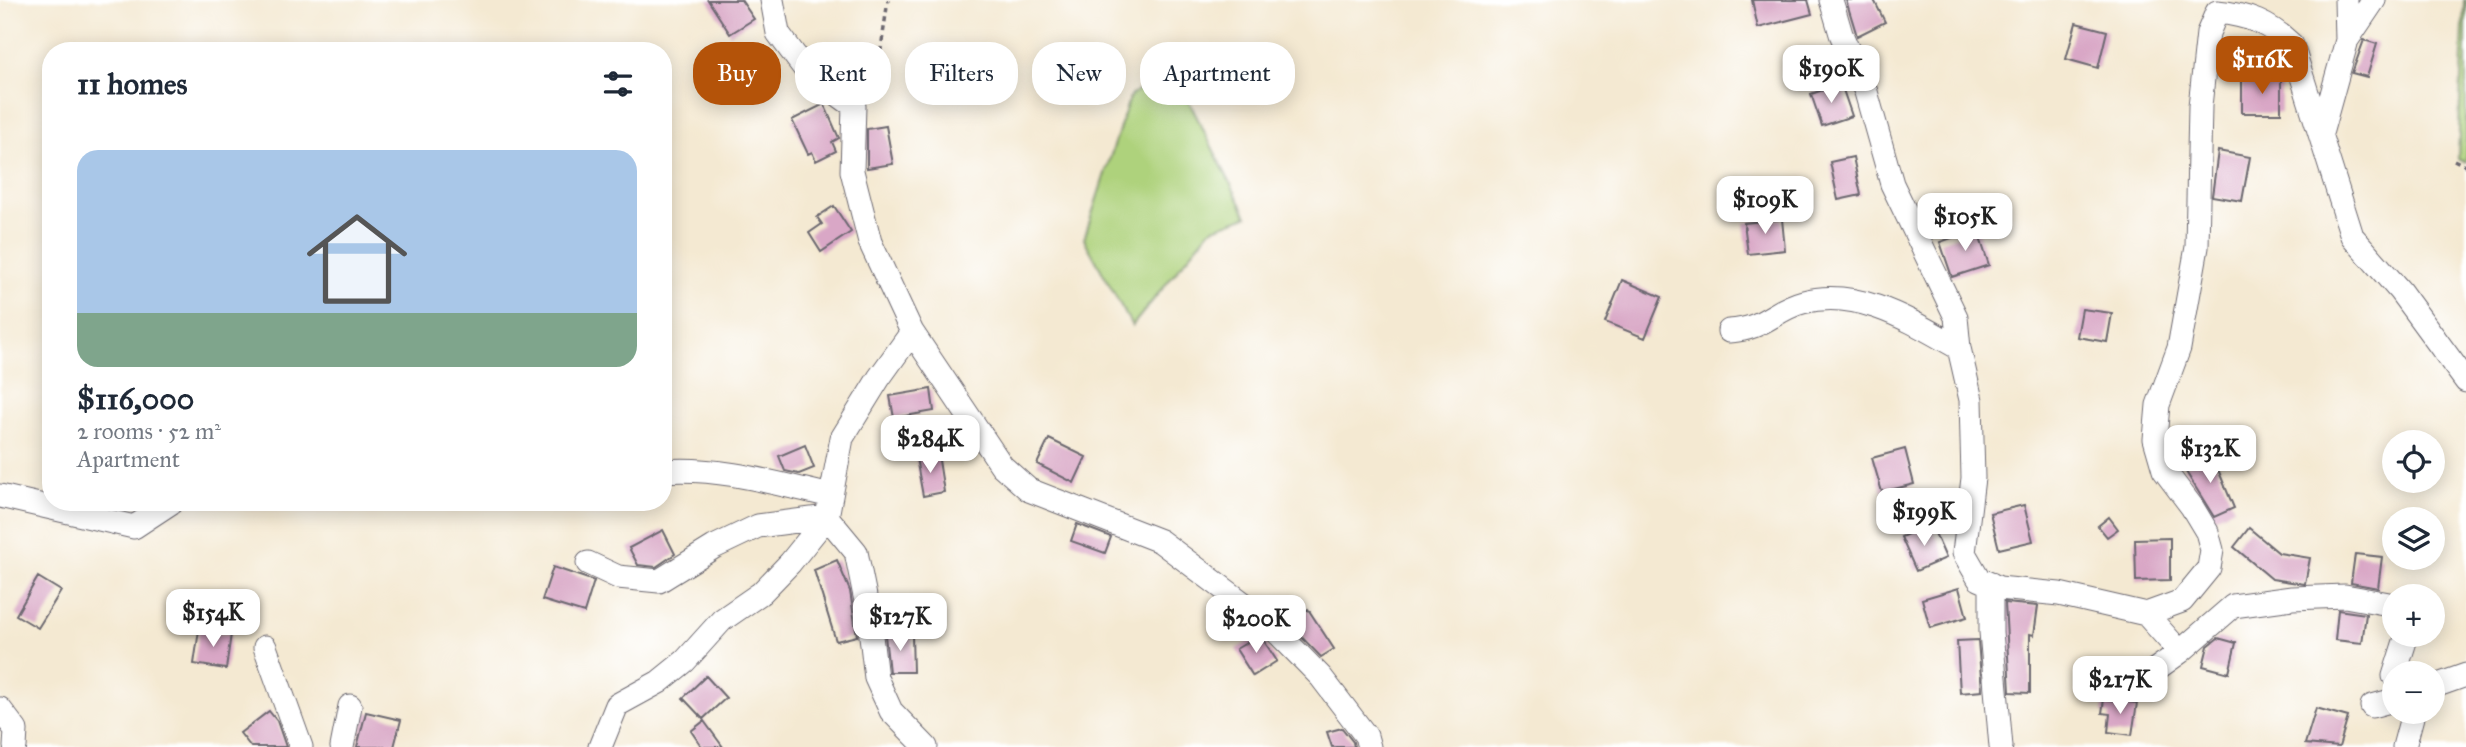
<!DOCTYPE html>
<meta charset="utf-8">
<style>
:root{--surface:#fff;--page:#f6f6f7;--text:#1f2937;--muted:#747a83;--accent:#b45309}
body{margin:0;font-family:"IM FELL Great Primer",serif;background:var(--page);color:var(--text);height:100vh;display:flex;flex-direction:column;font-size:26px;white-space:nowrap}
*{box-sizing:border-box;margin:0}
p{font-size:23px;color:var(--muted)}
.icon{flex:none;width:38px;height:38px;fill:none;stroke:currentColor;stroke-width:2;stroke-linecap:round;stroke-linejoin:round}
.map{position:relative;flex:1;overflow:hidden}
.sheet{position:absolute;left:42px;top:42px;width:630px;height:469px;display:flex;flex-direction:column;background:var(--surface);border-radius:28px;box-shadow:0 4px 18px #0003}
.sheet>*{flex:none}
.guide{position:absolute;left:693px;top:42px;width:665px;height:63px;display:flex;gap:14px}
.buttons{position:absolute;left:2382px;top:430px;display:grid;gap:14px}
.buttons a{display:grid;place-items:center;width:63px;height:63px;border-radius:50%;background:var(--surface);box-shadow:0 4px 18px #0003;font-size:35px}
.price{position:absolute;translate:-50% -60px;padding:0 16px;border-radius:14px;background:#fff;color:#222;font-size:23px;line-height:46px;filter:drop-shadow(0 2px 4px #0008)}
.price::after{content:'';position:absolute;left:50%;top:42px;width:21px;height:16px;margin-left:-10px;background:inherit;clip-path:polygon(0 0,100% 0,50% 100%)}
.price.on{background:var(--accent);color:#fff}
ul{padding:0;list-style:none}
li{display:grid;align-content:center;gap:14px;height:371px;padding:0 35px}
li span{display:grid;place-items:center;height:217px;border-radius:21px;color:#555}
li>.icon{margin-inline-start:auto}
span .icon{width:126px;height:126px;fill:#fffc;stroke-width:1}
li b{font-size:30px}
h2{display:flex;justify-content:space-between;align-items:center;height:84px;padding:0 35px;font-size:30px}
.pill{padding:0 24px;border-radius:28px;background:var(--surface);box-shadow:0 4px 18px #0003;font-size:24px;line-height:63px}
.pill.on{background:var(--accent);color:#fff}
.map>svg:first-child{display:block}
</style>
<div class="map">
<svg width="2466" height="747" viewBox="0 0 2466 747">
<rect width="100%" height="100%" fill="#fff"/>
<filter id="ink" filterUnits="userSpaceOnUse"><feTurbulence type="fractalNoise" baseFrequency=".0143" numOctaves="2"/><feDisplacementMap in="SourceGraphic" scale="14" xChannelSelector="R" yChannelSelector="G"/><feConvolveMatrix kernelMatrix="1 2 1 2 8 2 1 2 1" color-interpolation-filters="sRGB"/></filter>
<filter id="wash" filterUnits="userSpaceOnUse"><feTurbulence type="fractalNoise" baseFrequency=".00686" numOctaves="4" result="noise"/><feDisplacementMap in="SourceGraphic" scale="28" xChannelSelector="R" yChannelSelector="G"/><feGaussianBlur stdDeviation="1.57" result="paint"/><feColorMatrix in="noise" values="0 0 0 0 0 0 0 0 0 0 0 0 0 0 0 0 0 1.4 0 .05"/><feComposite in="paint" operator="in"/></filter>
<g filter="url(#wash)">
<rect width="100%" height="100%" fill="#f4e9d2"/>
<!-- green -->
<path fill="#aed27c" stroke="#687a5c" stroke-width="2" d="M2464,0H2466V163L2458,159Z
M1173,70L1247,216L1211,229L1132,326L1084,239L1130,96Z"/>
<g id="blocks">
<!-- building -->
<path fill="#d9a7c6" d="M708,0H741L754,19L730,34Z
M1752,0H1808L1812,14L1758,28Z
M1846,0H1874L1885,22L1857,36Z
M2076,23L2107,31L2098,68L2066,59Z
M2364,40L2377,44L2367,77L2352,73Z
M2242,78H2281V113H2242Z
M1841,84L1852,116L1822,126L1811,94Z
M824,104L839,138L832,142L836,151L816,161L812,152L808,154L792,120Z
M886,126L893,164L867,168V129Z
M2218,151L2250,157L2242,201L2212,196Z
M1853,157L1861,195L1838,200L1830,162Z
M834,206L851,232L821,252L809,233L822,224L817,217Z
M1782,219L1785,250L1748,254L1744,223Z
M1977,229L1989,265L1952,277L1940,242Z
M1622,280L1662,297L1645,338L1605,322Z
M2082,309L2112,313L2107,342L2077,337Z
M931,389L934,411L894,418L890,396Z
M1049,439L1086,457L1074,483L1037,464Z
M805,445L814,468L799,474L785,471L779,456Z
M1905,449L1914,484L1882,492L1872,458Z
M938,454L944,492L923,496L916,458Z
M2212,455L2234,508L2214,517L2183,467Z
M2024,505L2033,541L1999,549L1990,513Z
M2109,517L2118,529L2107,537L2098,526Z
M1077,524L1111,537L1105,553L1071,541Z
M1931,524L1946,558L1916,571L1901,537Z
M2249,528L2279,553L2310,558L2305,584L2272,579L2234,547Z
M663,530L675,554L656,567L638,565L629,548Z
M2170,538V580L2136,581L2135,539Z
M2355,554L2382,557L2378,588L2351,583Z
M837,560L850,591L857,636L836,641L814,570Z
M553,567L594,581L584,613L542,600Z
M38,577L61,591L38,628L16,615Z
M1959,588L1967,617L1930,628L1922,599Z
M2005,603L2038,606L2034,635L2030,634V693L2010,692Z
M1308,609L1334,649L1321,657L1287,622Z
M2338,610L2366,614L2362,643L2335,640Z
M199,630L231,634L226,669L194,664Z
M885,635H912L913,672H889Z
M1260,635L1277,661L1253,676L1236,649Z
M2218,638L2236,643L2229,673L2203,666L2208,646Z
M1978,640L1982,691L1960,693L1957,641Z
M706,676L726,698L703,719L683,698Z
M2104,699L2137,703L2132,735L2108,732L2110,714L2102,713Z
M2316,708L2348,717L2339,747L2305,744Z
M269,711L277,721L286,747H251L240,733Z
M366,712L401,720L394,747H357Z
M704,721L723,747H702L691,731Z
M1342,728L1353,742L1354,747H1332L1327,732Z"/>
</g>
</g>
<g filter="url(#ink)">
<use href="#blocks" fill-opacity="0" stroke="#6c6870" stroke-width="2"/>
<g fill="none" stroke-linecap="round" stroke-linejoin="round">
<!-- minor casing -->
<g stroke="#6c6870" stroke-width="25">
<path id="minor" d="M772,0L778,33L808,73L854,106L852,171L870,242L912,332L1002,466L1029,490L1160,541L1264,619L1321,677L1366,736L1369,747
M1831,0L1841,34L1866,92L1892,184L1956,317L1959,348L1971,400L1973,478L1964,553L1979,579L1999,588L2059,594L2146,614L2182,601L2209,568L2212,550L2207,532L2192,507L2164,470L2155,439L2158,405L2179,348L2197,247L2200,106L2208,33L2217,12C2248,15 2269,23 2292,45L2352,236L2400,291L2466,381
M2346,0L2347,40
M2322,130L2347,40L2374,0
M1729,331C1765,329 1773,310 1803,302C1859,287 1912,322 1959,348
M663,471C718,466 778,484 831,496
M0,496L134,527L172,502
M588,563L618,577L659,581L714,547L758,526L827,517L856,552L868,611L876,678L891,711L926,747
M1991,584V632L2001,747
M2146,614L2180,652
M265,647L301,747
M2394,676L2407,635
M2134,685L2180,652L2233,606L2292,598L2345,596L2389,604L2394,611
M2432,687L2466,675
M2372,706L2394,700
M0,709L16,730L15,747
M342,747L350,706
M600,747L617,705L659,682L685,661L722,620L761,593L790,563L827,517L842,438L879,378L912,332
M2404,747L2412,717L2410,712"/>
</g>
<!-- path -->
<path stroke="#6c6870" stroke-width="3.5" stroke-dasharray="5 5" stroke-linecap="butt" d="M863,88L881,49L888,0
M2454,160L2466,166"/>
<!-- minor -->
<use href="#minor" stroke="#fff" stroke-width="23"/>
</g>
</g>
</svg>
<div class="buttons">
<a><svg class="icon" aria-label="locate" viewBox="0 0 24 24"><circle cx="12" cy="12" r="6"/><path d="M12 2v4M12 18v4M2 12h4M18 12h4"/></svg></a>
<a><svg class="icon" aria-label="layers" viewBox="0 0 24 24"><path d="M12 4l9 5-9 5-9-5zM3 14l9 5 9-5"/></svg></a>
<a>+</a>
<a>−</a>
</div>
<b class="price on" style="left:2262px;top:96px">$116K</b>
<b class="price" style="left:1831px;top:105px">$190K</b>
<b class="price" style="left:1765px;top:236px">$109K</b>
<b class="price" style="left:1965px;top:253px">$105K</b>
<b class="price" style="left:930px;top:475px">$284K</b>
<b class="price" style="left:2210px;top:485px">$132K</b>
<b class="price" style="left:1924px;top:548px">$199K</b>
<b class="price" style="left:213px;top:649px">$154K</b>
<b class="price" style="left:900px;top:653px">$127K</b>
<b class="price" style="left:1256px;top:655px">$200K</b>
<b class="price" style="left:2120px;top:716px">$217K</b>
<div class="guide">
<a class="pill on">Buy</a>
<a class="pill">Rent</a>
<a class="pill">Filters</a>
<a class="pill">New</a>
<a class="pill">Apartment</a>
</div>
<section class="sheet">
<h2>11 homes<svg class="icon" aria-label="filters" viewBox="0 0 24 24"><path d="M4 7h16M4 17h16"/><circle cx="9" cy="7" r="2"/><circle cx="15" cy="17" r="2"/></svg></h2>
<ul>
<li><span style="background:linear-gradient(#a9c7e8 75%,#7fa58c 0)"><svg class="icon" aria-label="home" viewBox="0 0 24 24"><path d="M3 11l9-7 9 7M6 9v11h12V9"/></svg></span><div><b>$116,000</b><p>2 rooms · 52 m²</p><p>Apartment</p></div></li>
</ul>
</section>
</div>
